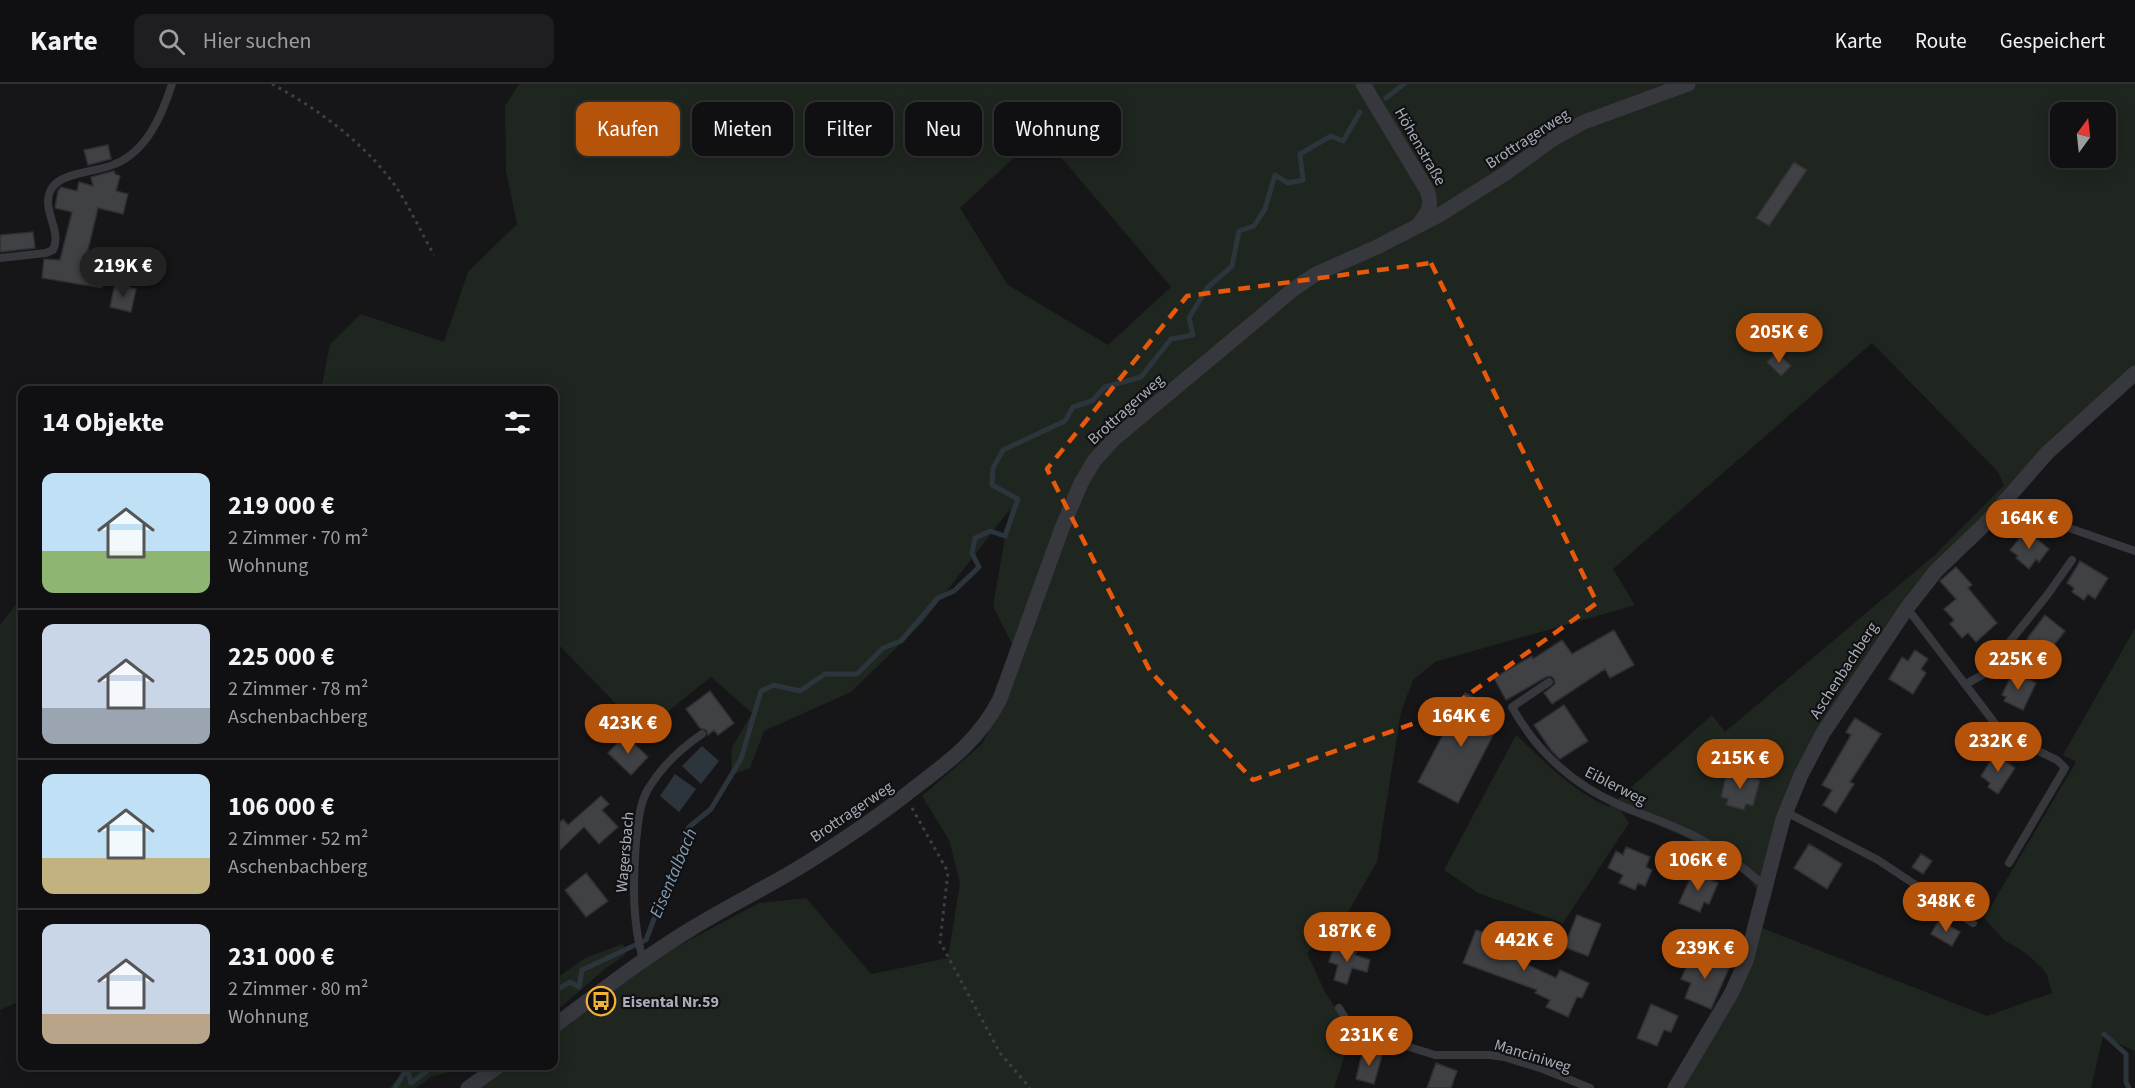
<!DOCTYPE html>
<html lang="de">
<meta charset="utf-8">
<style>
:root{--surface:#101012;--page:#1e1e20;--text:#f1f3f6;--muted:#9c9d9f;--line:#303032;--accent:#b45309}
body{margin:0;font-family:"Source Sans 3",sans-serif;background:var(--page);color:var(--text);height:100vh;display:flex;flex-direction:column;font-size:22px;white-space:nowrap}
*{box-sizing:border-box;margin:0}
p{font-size:20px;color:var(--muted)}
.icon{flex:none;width:33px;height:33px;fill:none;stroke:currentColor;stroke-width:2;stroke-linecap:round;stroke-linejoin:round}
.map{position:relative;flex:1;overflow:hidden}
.sheet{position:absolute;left:18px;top:302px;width:540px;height:684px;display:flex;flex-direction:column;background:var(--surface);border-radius:12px;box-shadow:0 3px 15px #0003,0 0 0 2px var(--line)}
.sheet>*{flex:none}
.banner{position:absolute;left:576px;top:18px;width:570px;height:54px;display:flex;gap:12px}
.needle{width:39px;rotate:15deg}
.tools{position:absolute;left:2050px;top:18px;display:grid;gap:12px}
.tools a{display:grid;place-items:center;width:66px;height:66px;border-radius:12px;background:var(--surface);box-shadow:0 3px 15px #0003,0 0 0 2px var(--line);font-size:30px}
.price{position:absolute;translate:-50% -51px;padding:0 14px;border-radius:21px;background:var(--accent);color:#fff;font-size:20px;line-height:39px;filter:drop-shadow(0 2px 3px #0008)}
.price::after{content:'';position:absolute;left:50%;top:36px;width:18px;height:14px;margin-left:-9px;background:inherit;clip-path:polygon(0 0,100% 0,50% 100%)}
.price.selected{background:#222;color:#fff}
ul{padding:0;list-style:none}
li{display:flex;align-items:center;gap:18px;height:150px;padding:0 24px}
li+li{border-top:2px solid var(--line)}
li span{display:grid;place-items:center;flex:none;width:168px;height:120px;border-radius:12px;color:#555}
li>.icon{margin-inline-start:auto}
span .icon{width:72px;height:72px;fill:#fffc;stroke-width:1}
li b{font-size:26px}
h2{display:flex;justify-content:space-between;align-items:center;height:72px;padding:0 24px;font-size:26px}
.chip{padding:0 21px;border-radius:12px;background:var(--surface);box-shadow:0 3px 15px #0003,0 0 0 2px var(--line);font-size:21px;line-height:54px}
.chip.selected{background:var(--accent);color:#fff}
header{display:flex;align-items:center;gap:36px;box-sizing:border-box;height:84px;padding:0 30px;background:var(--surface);border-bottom:2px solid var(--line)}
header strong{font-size:28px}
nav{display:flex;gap:33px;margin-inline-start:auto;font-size:21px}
.search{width:420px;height:54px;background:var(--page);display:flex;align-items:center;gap:15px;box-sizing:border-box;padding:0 21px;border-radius:12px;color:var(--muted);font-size:22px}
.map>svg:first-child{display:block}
</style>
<header>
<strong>Karte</strong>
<div class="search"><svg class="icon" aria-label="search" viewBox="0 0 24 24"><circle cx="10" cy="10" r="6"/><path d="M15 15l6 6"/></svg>Hier suchen</div>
<nav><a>Karte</a><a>Route</a><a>Gespeichert</a></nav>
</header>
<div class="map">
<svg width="2135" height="1004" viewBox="0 0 2135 1004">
<rect width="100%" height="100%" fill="#161618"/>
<!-- green -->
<path fill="#1e261f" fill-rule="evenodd" d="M519,0H2135V297L2052,374L1932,501L1829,652L1797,714L1781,767L1770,817L1763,815C1758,809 1755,802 1750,796C1714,762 1667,745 1621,727L1629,739L1563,839L1478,809L1444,786L1516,651C1545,678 1572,707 1609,723L1712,631L1725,648L1936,470L2004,401L1998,388L1872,259L1613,485L1635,521L1435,578L1413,596L1401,628L1377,778L1344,835L1307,869L1325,908L1352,950L1334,1004H480L511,981H554V949L639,883L759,819L806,814L871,890L948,874L960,799L949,756L922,712L982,660L1007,612L1019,574L993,522L1010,425L923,538L851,608L764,647L750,684L731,691L732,663L752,629L711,593L661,633L618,622L554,556V306H321L330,260L361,230L444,258L468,188L517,140L506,87L505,22ZM2061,28H2106V74H2061ZM1049,59L1171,203L1108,261L1008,201L960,124L1018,70Z
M22,513V916L0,926V541Z
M2135,544V967L2103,952L2091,1004H1682L1762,844L1987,932L2052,909L2047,891L2042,884L2027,870L2004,856L1984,834L2076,678L2063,671Z
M623,860L625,871L606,884L554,929V896L585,874Z
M429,981H474L431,993L416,1004H389L402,990Z"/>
<!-- water -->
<path fill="#2c353c" d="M702,662L719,677L701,700L682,682Z
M675,690L696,705L679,728L660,712Z"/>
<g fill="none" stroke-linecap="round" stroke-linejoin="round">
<!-- stream -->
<path stroke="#2c353c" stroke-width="5" d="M1386,14L1404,0
M554,917L555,907L570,898L579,903L582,886L646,856L689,743L711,725L741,675L761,607L774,601L800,607L825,590H857L883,564L901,557L938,514L954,507L979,483L972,469L975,454L990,447L1005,452L1018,415L992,401L993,384L1003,366L1065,337L1073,323L1092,317L1105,303L1141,293L1171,255L1193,251L1189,234L1207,204L1232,182L1239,147L1254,142L1265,125L1275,91L1288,99L1303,96L1300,70L1331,52L1343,57L1360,28
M2104,950L2126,970V998L2129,1004
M395,1004L407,984L411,999L435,981"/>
</g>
<!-- building -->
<path fill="#404145" stroke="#303034" stroke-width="1.5" d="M108,61L111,75L88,81L84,66Z
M1794,78L1807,86L1769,142L1756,134Z
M114,87L115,90L120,92L116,107L128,110L123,130L98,124L85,178L106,182L102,204L42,194L44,175L60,176L72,128L55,124L58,107L61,103L77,107L79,98L93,102L91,93Z
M33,148L35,164L0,168V151Z
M115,200L136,205L131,228L110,223Z
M1777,268L1791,282L1781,292L1767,278Z
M2026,446L2049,465L2039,478L2036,475L2029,485L2016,474L2018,472L2010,466Z
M2080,477L2108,494L2095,515L2088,510L2084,516L2072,508L2074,504L2067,499Z
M1956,483L1972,501L1968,504L1997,539L1976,558L1968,549L1962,554L1950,540L1954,536L1944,525L1956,515L1940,497Z
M2045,531L2065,547L2047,570L2027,555Z
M1614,546L1634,581L1610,594L1605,585L1552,620L1544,609L1555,600L1554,595L1551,592L1546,593L1506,616L1494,594L1532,572L1533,575L1562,556L1572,570Z
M1915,566L1928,575L1921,585L1926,589L1913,610L1889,595L1902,573L1908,577Z
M2013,588L2036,599L2023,626L2004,617L2006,613L2002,611Z
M710,607L734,639L718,651L714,646L708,651L706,646L700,644L686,625Z
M1465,609L1504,630L1458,719L1418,698Z
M1564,621L1588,657L1560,675L1551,666L1534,641Z
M1855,634L1881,650L1850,698L1854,700L1836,729L1823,721L1832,706L1822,701L1851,651L1846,648Z
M625,651L648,673L631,691L608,669Z
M1995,670L2015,684L1998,710L1988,703L1990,699L1981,692Z
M1727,687L1760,696L1753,722L1746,720L1744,726L1726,721L1728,715L1721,713Z
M601,712L609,720L602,726L618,743L599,760L584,743L554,772V744L563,735L568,741Z
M1809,760L1842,780L1827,805L1794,784Z
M1626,763L1650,773L1646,783L1652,786L1645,802L1638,799L1635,806L1619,799L1623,791L1608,784L1616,767L1623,771Z
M1921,770L1932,777L1923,790L1912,783Z
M1693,788L1718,799L1709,820L1704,818L1700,828L1679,819Z
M586,789L608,817L586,833L565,806Z
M1577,831L1601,840L1588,872L1564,863Z
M1939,836L1960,848L1952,862L1931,850Z
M1476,846L1510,858L1508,862L1531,873L1528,881L1556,894L1560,886L1589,899L1582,914L1577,913L1568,933L1546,923L1550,916L1535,909L1537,906L1463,879Z
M1334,861L1356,868L1355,871L1370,876L1367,888L1352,884L1347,900L1334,896L1338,881L1329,878Z
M1703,871L1730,882L1711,925L1685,914L1691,899L1681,895L1689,877L1698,880Z
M1651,920L1678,932L1671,948L1664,946L1657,962L1637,954Z
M1363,966L1382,971L1374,1000L1356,995Z
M1436,979L1457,987L1451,1004H1427Z"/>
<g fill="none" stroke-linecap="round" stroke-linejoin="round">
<!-- path -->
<path stroke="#3d3f44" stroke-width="3" stroke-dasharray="3 4.5" stroke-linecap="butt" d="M272,0C318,25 365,59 396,103C410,124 421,148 434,171
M912,724L948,788L940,858L1000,969L1030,1004"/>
<!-- lane -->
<path stroke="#37383d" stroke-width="8" d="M0,174L46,169L53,166C63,146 39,124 52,104C62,88 98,88 115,80C147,67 162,31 172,0
M2003,421L2135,467
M1907,524L2003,650L2057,676L2065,684L2009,779
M1549,598L1512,623C1537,668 1575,702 1622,722C1643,731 1665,738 1686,748C1715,761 1741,782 1765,802
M1966,600L1984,590L2048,510L2072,476
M1786,728L1878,776L1973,839
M643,876C632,837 633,798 636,758C638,740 639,721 648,705C662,682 680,665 702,650
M1339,924L1352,945L1435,971H1489L1504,973L1543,985L1590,1004"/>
<!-- street -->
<path stroke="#37383d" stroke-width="15" d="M1363,0L1427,106C1433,121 1428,129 1418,141
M554,942C599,909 643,874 691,845C728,822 768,803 805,780C842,757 879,732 913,705C950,677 979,656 1000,615L1062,444L1081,399L1094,377L1114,355L1295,204L1316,190L1377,163L1441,130L1506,89L1553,55L1584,38L1688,0
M468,1004L500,981
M1675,1004L1731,910L1746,877L1783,735L1801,691L1823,649L1907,524L1936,487L1985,440L2047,369L2135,289"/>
</g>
<!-- marked area -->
<path fill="none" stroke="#e8590c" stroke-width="4.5" stroke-dasharray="12 8" stroke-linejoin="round" d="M1431,179L1597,519L1441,630L1253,696L1150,587L1047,385L1187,212Z"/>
<!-- icons -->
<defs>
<g id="bus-ring" transform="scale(1.5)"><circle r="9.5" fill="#111113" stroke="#f2b134" stroke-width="1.5"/><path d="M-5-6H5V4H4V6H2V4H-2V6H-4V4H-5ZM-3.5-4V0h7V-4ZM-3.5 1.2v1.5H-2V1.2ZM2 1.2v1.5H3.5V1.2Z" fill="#f2b134"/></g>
</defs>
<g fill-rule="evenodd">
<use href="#bus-ring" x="601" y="917"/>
</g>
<g text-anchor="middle" stroke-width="4.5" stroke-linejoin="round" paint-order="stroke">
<!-- street labels -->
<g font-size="16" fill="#a8adb8" stroke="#111113">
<text transform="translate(1527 54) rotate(-33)" y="6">Brottragerweg</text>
<text transform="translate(1421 62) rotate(60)" y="6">Höhenstraße</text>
<text transform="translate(1125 325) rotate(-42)" y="6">Brottragerweg</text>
<text transform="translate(1843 586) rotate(-57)" y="6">Aschenbachberg</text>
<text transform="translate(1616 701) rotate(27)" y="6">Eiblerweg</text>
<text transform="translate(851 727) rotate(-34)" y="6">Brottragerweg</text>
<text transform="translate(624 768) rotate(-85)" y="6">Wagersbach</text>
<text transform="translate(1533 971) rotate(17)" y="6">Manciniweg</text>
</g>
<!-- poi labels -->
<g font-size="16" font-weight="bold" fill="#a8adb8" stroke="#111113" text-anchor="start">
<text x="622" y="923">Eisental Nr.59</text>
</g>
<!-- water labels -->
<g font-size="18" font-style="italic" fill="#7f9bb3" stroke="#111113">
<text transform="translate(673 789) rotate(-67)" y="6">Eisentalbach</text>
</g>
</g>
</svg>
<div class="tools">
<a><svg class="needle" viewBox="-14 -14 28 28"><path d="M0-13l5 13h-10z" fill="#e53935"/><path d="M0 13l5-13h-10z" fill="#9c9d9f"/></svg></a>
</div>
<b class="price selected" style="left:123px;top:214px">219K €</b>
<b class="price" style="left:1779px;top:280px">205K €</b>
<b class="price" style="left:2029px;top:466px">164K €</b>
<b class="price" style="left:2018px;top:607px">225K €</b>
<b class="price" style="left:1461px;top:664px">164K €</b>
<b class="price" style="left:628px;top:671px">423K €</b>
<b class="price" style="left:1998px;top:689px">232K €</b>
<b class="price" style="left:1740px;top:706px">215K €</b>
<b class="price" style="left:1698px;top:808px">106K €</b>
<b class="price" style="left:1946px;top:849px">348K €</b>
<b class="price" style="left:1347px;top:879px">187K €</b>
<b class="price" style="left:1524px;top:888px">442K €</b>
<b class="price" style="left:1705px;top:896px">239K €</b>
<b class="price" style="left:1369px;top:983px">231K €</b>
<div class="banner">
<a class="chip selected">Kaufen</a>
<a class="chip">Mieten</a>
<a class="chip">Filter</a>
<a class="chip">Neu</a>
<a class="chip">Wohnung</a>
</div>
<section class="sheet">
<h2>14 Objekte<svg class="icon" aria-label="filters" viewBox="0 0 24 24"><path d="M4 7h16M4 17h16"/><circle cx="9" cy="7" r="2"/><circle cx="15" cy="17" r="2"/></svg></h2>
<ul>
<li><span style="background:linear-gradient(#bfe0f5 65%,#8fb573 0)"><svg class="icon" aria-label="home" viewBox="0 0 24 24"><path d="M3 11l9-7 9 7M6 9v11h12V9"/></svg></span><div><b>219 000 €</b><p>2 Zimmer · 70 m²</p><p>Wohnung</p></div></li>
<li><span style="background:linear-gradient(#c9d6e8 70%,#9aa5b1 0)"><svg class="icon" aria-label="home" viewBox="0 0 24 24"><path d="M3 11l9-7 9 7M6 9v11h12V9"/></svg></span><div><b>225 000 €</b><p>2 Zimmer · 78 m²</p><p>Aschenbachberg</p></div></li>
<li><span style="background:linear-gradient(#bfe0f5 70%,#c2b280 0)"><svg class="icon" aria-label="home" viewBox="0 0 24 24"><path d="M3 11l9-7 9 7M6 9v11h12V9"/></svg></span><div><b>106 000 €</b><p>2 Zimmer · 52 m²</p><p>Aschenbachberg</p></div></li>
<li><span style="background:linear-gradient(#c9d6e8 75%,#b9a48a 0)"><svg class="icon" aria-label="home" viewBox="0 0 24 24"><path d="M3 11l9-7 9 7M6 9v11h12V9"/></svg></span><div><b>231 000 €</b><p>2 Zimmer · 80 m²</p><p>Wohnung</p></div></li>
</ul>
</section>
</div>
